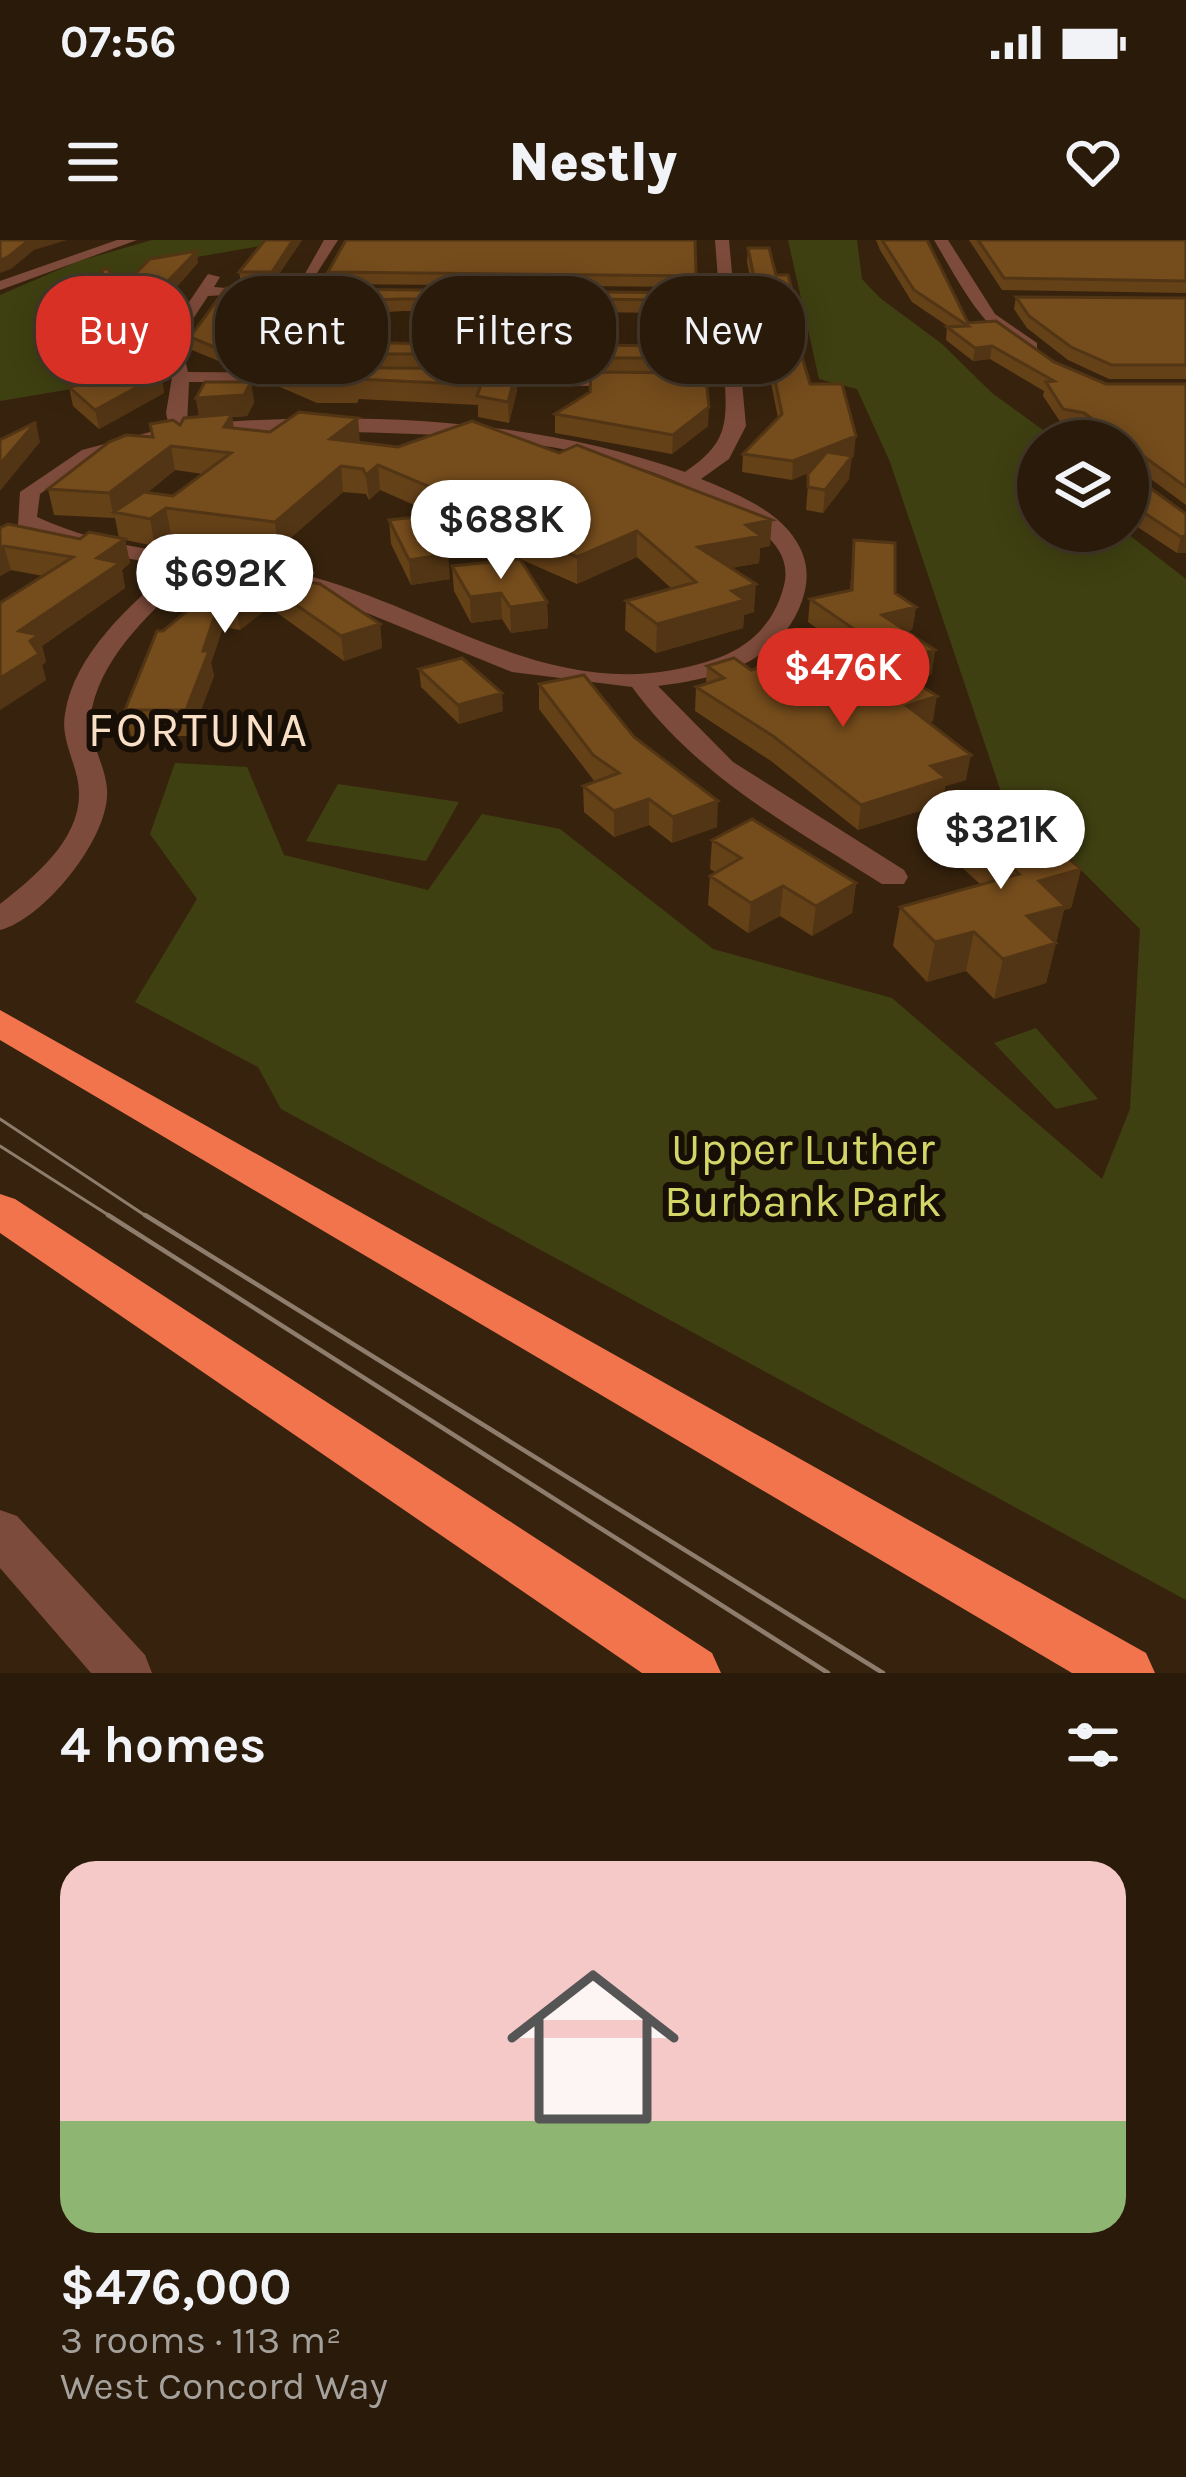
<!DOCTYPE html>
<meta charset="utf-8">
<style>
:root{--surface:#291a0a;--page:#312313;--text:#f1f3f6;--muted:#a5a19c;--line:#45382b;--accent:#d93025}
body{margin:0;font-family:Karla,sans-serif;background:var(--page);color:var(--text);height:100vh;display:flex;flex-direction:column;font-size:45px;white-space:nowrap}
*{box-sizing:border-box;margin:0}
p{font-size:39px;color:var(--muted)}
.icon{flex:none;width:66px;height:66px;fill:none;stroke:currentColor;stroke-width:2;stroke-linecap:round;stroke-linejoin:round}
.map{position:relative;height:1433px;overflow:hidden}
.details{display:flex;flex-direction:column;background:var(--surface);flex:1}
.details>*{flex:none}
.guide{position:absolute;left:36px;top:36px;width:1116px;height:108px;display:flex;gap:24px}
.fabs{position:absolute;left:1017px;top:180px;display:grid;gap:24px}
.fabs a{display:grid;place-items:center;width:132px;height:132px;border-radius:50%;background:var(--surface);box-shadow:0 6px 30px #0003,0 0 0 3px var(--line);font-size:60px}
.price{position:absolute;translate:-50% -102px;padding:0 27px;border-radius:42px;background:#fff;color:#222;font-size:39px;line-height:78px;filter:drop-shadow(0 3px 6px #0008)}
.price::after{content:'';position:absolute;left:50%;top:72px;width:36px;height:27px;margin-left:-18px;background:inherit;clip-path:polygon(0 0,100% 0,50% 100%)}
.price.current{background:var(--accent);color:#fff}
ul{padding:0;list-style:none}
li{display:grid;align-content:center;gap:24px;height:636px;padding:0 60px}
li+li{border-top:3px solid var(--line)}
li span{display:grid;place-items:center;height:372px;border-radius:36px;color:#555}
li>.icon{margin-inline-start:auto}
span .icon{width:216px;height:216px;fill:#fffc;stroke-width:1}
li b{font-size:51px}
h2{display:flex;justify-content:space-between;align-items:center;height:144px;padding:0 60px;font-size:51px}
.tag{padding:0 42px;border-radius:48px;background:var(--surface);box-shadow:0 6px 30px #0003,0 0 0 3px var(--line);font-size:42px;line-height:108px}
.tag.current{background:var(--accent);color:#fff}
.status{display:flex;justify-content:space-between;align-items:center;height:84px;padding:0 60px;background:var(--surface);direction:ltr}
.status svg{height:33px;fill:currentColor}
header{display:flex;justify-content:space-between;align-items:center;height:156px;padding:0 60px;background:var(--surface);font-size:54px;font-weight:800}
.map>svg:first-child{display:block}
</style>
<div class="status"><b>07:56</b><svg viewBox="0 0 49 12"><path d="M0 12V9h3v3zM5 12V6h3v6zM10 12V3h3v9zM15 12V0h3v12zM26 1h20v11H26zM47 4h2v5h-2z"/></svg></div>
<header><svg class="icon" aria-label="menu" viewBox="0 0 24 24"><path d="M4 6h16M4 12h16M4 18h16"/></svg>Nestly<svg class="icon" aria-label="heart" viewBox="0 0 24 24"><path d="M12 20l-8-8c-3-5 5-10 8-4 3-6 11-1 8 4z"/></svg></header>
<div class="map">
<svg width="1186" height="1433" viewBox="0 0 1186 1433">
<rect width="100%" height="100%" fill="#37230d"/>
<!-- green -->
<path fill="#3f4011" d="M152,0H264L260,6L145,26L110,49L65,113L78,148L0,161V55L79,21Z
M788,0H857L862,39L880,58L942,104L992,153L1058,201H1038V291H1124L1186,339V1360L281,869L258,827L135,762L197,659L150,594L175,523L247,527L284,615L428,650L482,574L560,589L713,709L892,758L1102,939L1130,869L1140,689L1000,549L890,222L857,149L819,139Z
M338,544L459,562L426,621L306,601Z
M1036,788L1098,859L1056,869L994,803Z"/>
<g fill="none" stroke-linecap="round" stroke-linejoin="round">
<!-- minor -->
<path fill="#7d4b3b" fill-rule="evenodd" d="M324,0H338L303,55H293Z
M715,0H729L746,186L729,219L701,239C730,251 768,266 789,291C807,313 811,335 802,361C780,423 717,439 658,446L733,522L904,630L908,637L904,644H882C790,586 697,536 632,447L512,432L325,356L197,330C155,368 105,411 92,468C85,498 105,521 107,549C111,596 44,679 0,690V664C38,634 90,592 77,537C72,515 61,496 65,474C74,414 131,364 174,327L83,310L18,285L20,252L82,210L169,187L166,173L172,137L164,99L208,34L220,37L214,47L275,52L208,56L180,99L188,132L323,133L332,138L323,143L189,142L187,185C349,170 531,177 685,232C721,207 728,191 725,147L476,145L467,140L476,135L724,137L719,61L647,56L655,51L719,52ZM294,191C439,194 618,192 742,277C767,294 794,314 783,349C774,382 751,406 718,418C562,474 443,369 301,334C213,313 121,316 37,277L40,254C116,197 201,193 294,191Z
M934,0H948L995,74L1037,103V111C993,113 954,33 934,0Z
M0,1270L17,1276L145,1415L152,1433H91L0,1328Z"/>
<!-- tertiary -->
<path fill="#7d4b3b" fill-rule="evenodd" d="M117,0H137L0,50V41Z"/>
<!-- motorway -->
<path fill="#f2744d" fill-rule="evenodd" d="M0,770L1146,1413L1155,1433H1072L0,800Z
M0,954L15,959L712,1413L721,1433H642L0,993Z"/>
<!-- tram-far1 -->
<path stroke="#8e7d6c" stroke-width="3" d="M0,879L149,978
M0,906L113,978"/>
<!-- tram -->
<path stroke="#8e7d6c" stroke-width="4.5" d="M108,975L828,1433
M145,975L883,1433"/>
</g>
<!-- wall -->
<path fill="#654118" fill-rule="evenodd" d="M265,0H302L273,43H241L239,32Z
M876,0H927L968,83L1054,122L1106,144H1186V265L1128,222V201H1100L1081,187L1061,183L1043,156L1044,151L990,119L973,121L946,100L947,87H949L912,62L880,10Z
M969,0H1186V53L1002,50Z
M748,8L776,35L804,113L801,114L810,144L854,214L849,215V239L823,273L806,270L809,232L792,240L742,232L743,214L778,178L747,22Z
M328,32L696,36V47L330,44Z
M226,48L697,53L695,132L593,131L594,105H667L661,73L591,72L586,128H349L517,150L509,183L478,177V165L359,159L357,163H317L280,147L278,128H242L234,115L221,122L192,110L190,97ZM403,71L446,72L436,104L355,102L372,73Z
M1016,57L1186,58V139H1109L1068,120L1027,88L1014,69Z
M161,134L164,153L99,189L73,166L69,147L122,137Z
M251,142L254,163L247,176L232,177L234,188L270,192L358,178L359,203L770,306L760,308L759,323L731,328L754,372L744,375L743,388L656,413L625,390L626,361L672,349L637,317L577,344L520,319L547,362L548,388L511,393L502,379L471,383L454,351L452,326L520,319L435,281V274L380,250L369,260L366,254L343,252L278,309L171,294L155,306L125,300L130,323L122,330L125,348L42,406L46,422L42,425L46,440L0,470L43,336L11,330L0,336V288L80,299L119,298L115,278L54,275L48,249L199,177L196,158ZM175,230L203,234L173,256L147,253Z
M555,174L708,186L672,214L555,193Z
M1128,232L1186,274V313H1177L1139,288L1128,275Z
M389,280L450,339L411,345L391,304Z
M854,300L895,353L916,367L912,390L907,391L932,434L911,440L933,481L928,482L966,540L945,546L942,564L858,590L771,521L695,471L696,447L706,444L707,426L751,430L823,464L892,442L808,382L810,359L850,350Z
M238,329L380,384L382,408L344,421L269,367L240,390L223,387L211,423L214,436L191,496H131L125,470L163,391Z
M419,429L503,471L459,484L421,447Z
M539,444L634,497L717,587L672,603L649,585L614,597L584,572L583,546L595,542L539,469Z
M965,585L1081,629L1071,668L1064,670L1046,743L994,759L966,731L927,742L893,706L900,667L980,644L957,623Z
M712,600L856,643L852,673L812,696L780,676L748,693L708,665L710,636L715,632L710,629Z"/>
<!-- shaded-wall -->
<path fill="#523514" d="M29,0H67L34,10L11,29L0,33V20Z
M293,0H302L273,43L272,32Z
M197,11L198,23L170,55L131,85L129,72Z
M371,60L372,73L347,116L346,102Z
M805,97L804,113L796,115L797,99Z
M232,102L234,115L221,122L219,109Z
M141,103L144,117L114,120L111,106Z
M992,106L990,119L973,121L975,108Z
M517,129V150L509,183L508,162Z
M161,134L164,153L99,189L95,170Z
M251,142L254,163L247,176L232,177L235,198L200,180L196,158Z
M709,167L708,186L672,214L673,195Z
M358,178L360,202L333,224L330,199Z
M36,182L40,202L0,251V224Z
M856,196L854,214L792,240L793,221Z
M171,206L175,230L121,274L114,272V279L109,253Z
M852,216L849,239L823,273L825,250Z
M378,225L380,250L369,260L366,235Z
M341,226L343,252L278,309L275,282Z
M166,268L171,294L155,306L150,279Z
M772,280L770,306L760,308L759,323L697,334L698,307L746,285Z
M637,291V317L577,344V317Z
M1186,296V313H1177L1181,297Z
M125,299L130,323L122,330L125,348L42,406L46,422L42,425L46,440L0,470V438L19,391L97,318Z
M4,306L11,330L0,336V308Z
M448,314L450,339L411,345L409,320Z
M265,343L269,367L240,390L236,366Z
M756,344L754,372L744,375L743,388L656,413L657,384L732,351Z
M501,353L502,379L471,383L470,357Z
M547,362L548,388L511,393L510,367Z
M219,363L223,387L211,423L214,436L191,496L186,470Z
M916,367L912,390L879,399L882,375Z
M380,384L382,408L344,421L341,396Z
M935,410L932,434L896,444L899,420Z
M502,453L503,471L459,484L458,465Z
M937,456L933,481L903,491L907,466Z
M971,515L966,540L945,546L942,564L858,590L861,565L931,526Z
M649,559V585L614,597V571Z
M718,561L717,587L672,603L673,577Z
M1081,629L1071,668L1064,670L1046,743L994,759L1003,719L1027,676L1039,641Z
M856,643L852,673L812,696L816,666Z
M783,646L780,676L748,693L751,663Z
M974,692L966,731L927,742L935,702Z"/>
<!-- building -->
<path fill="#754c1c" stroke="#523514" stroke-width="3" fill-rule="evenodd" d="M0,0H29L8,17L0,20Z
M265,0H293L272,32H239Z
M346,0H695L696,36L328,32Z
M882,0H927L968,83L996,81L1054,122L1106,144H1186V247L1128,205V201H1123L1084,173L1063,169L1046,142L1054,141L992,106L975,108L947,87L968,86L914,50Z
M978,0H1186V41L1004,38Z
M748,8H769L776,35H788L805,97L797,99L810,144H842L856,196L793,221L743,214L782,174Z
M197,11L167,42L129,72L141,103L111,106L102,30L108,28L118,51L150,19Z
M226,48L697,53L696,118H593L594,105L666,106L669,102L661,60L591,59L586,114H240L232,102L219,109L190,97ZM402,59H450L436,104L346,102L371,60Z
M1016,57L1186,58V125H1112L1071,107L1029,76Z
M85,103L122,137L159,130L161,134L95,170L69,147L92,143Z
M278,127L517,129L508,162L477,156L481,145L357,139L355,143L315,142Z
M591,132L697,133L707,148L709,167L673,195L555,174L590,152Z
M205,142H251L244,155L196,158Z
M299,172L358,178L330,199L398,207L472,181L559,213L577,205L772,280L746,285L761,296L698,307L756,344L732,351L745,360L657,384L626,361L696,342L637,291L577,317L433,255L442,252L378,225L366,235L363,229L341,226L275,282L166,268L150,279L114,272L144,252L173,256L231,213L171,206L109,253L48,249L109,202L126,195L153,197L150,184L173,180L180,185L184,178L232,174L224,187L270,192Z
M36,182L0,224V200Z
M827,212L852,216L825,250L808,247V234Z
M1128,232L1186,274V296L1181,297L1143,272L1128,254Z
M426,276L448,314L409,320L389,280Z
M8,284L80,299L89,292L125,299L97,318L120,323L19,391L39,395L30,401L39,414L0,438V363L73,317L4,306L0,308V288Z
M854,300L895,303V353L916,367L882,375L935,410L899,420L810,359L852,350Z
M520,319L547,362L510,367L501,353L470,357L452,326Z
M238,329L320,344L380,384L341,396L265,343L236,366L219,363L203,411H209L186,470H125L157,391H163Z
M462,418L502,453L458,465L419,429Z
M734,418L751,430L767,425L823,464L907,437L937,456L907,466L971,515L931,526L946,538L861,565L773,496L696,447L724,438L707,426Z
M584,435L634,497L718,561L673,577L649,559L614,571L583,546L619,533L593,515L539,444Z
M1014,572L1081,629L1039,641L1065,666L1027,676L1056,703L1003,719L974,692L935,702L900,667L1019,634L965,585Z
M752,579L856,643L816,666L783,646L751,663L710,636L741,618L712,600Z"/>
<g text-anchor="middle" stroke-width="12" stroke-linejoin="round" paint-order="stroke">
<!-- park labels -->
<g font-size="45" fill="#d3d667" stroke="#170e06">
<text x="803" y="924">Upper Luther<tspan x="803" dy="52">Burbank Park</tspan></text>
</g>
<!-- neighbourhood labels -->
<g font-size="48" letter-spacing="3" fill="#f9dfc5" stroke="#170e06">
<text x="199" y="506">FORTUNA</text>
</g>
</g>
</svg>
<div class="fabs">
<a><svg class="icon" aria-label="layers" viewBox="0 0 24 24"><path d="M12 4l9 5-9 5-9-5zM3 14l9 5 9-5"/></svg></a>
</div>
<b class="price" style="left:501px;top:342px">$688K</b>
<b class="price" style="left:225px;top:396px">$692K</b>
<b class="price current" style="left:843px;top:490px">$476K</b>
<b class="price" style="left:1001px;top:652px">$321K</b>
<div class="guide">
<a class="tag current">Buy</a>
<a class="tag">Rent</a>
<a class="tag">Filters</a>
<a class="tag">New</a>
</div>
</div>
<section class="details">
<h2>4 homes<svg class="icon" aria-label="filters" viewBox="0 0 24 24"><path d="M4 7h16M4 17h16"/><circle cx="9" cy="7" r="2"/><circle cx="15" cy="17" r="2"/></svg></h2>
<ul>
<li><span style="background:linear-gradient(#f6c9c9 70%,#8fb573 0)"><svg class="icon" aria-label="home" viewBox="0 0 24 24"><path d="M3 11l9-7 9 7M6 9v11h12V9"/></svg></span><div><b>$476,000</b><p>3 rooms · 113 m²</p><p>West Concord Way</p></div></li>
</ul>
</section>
